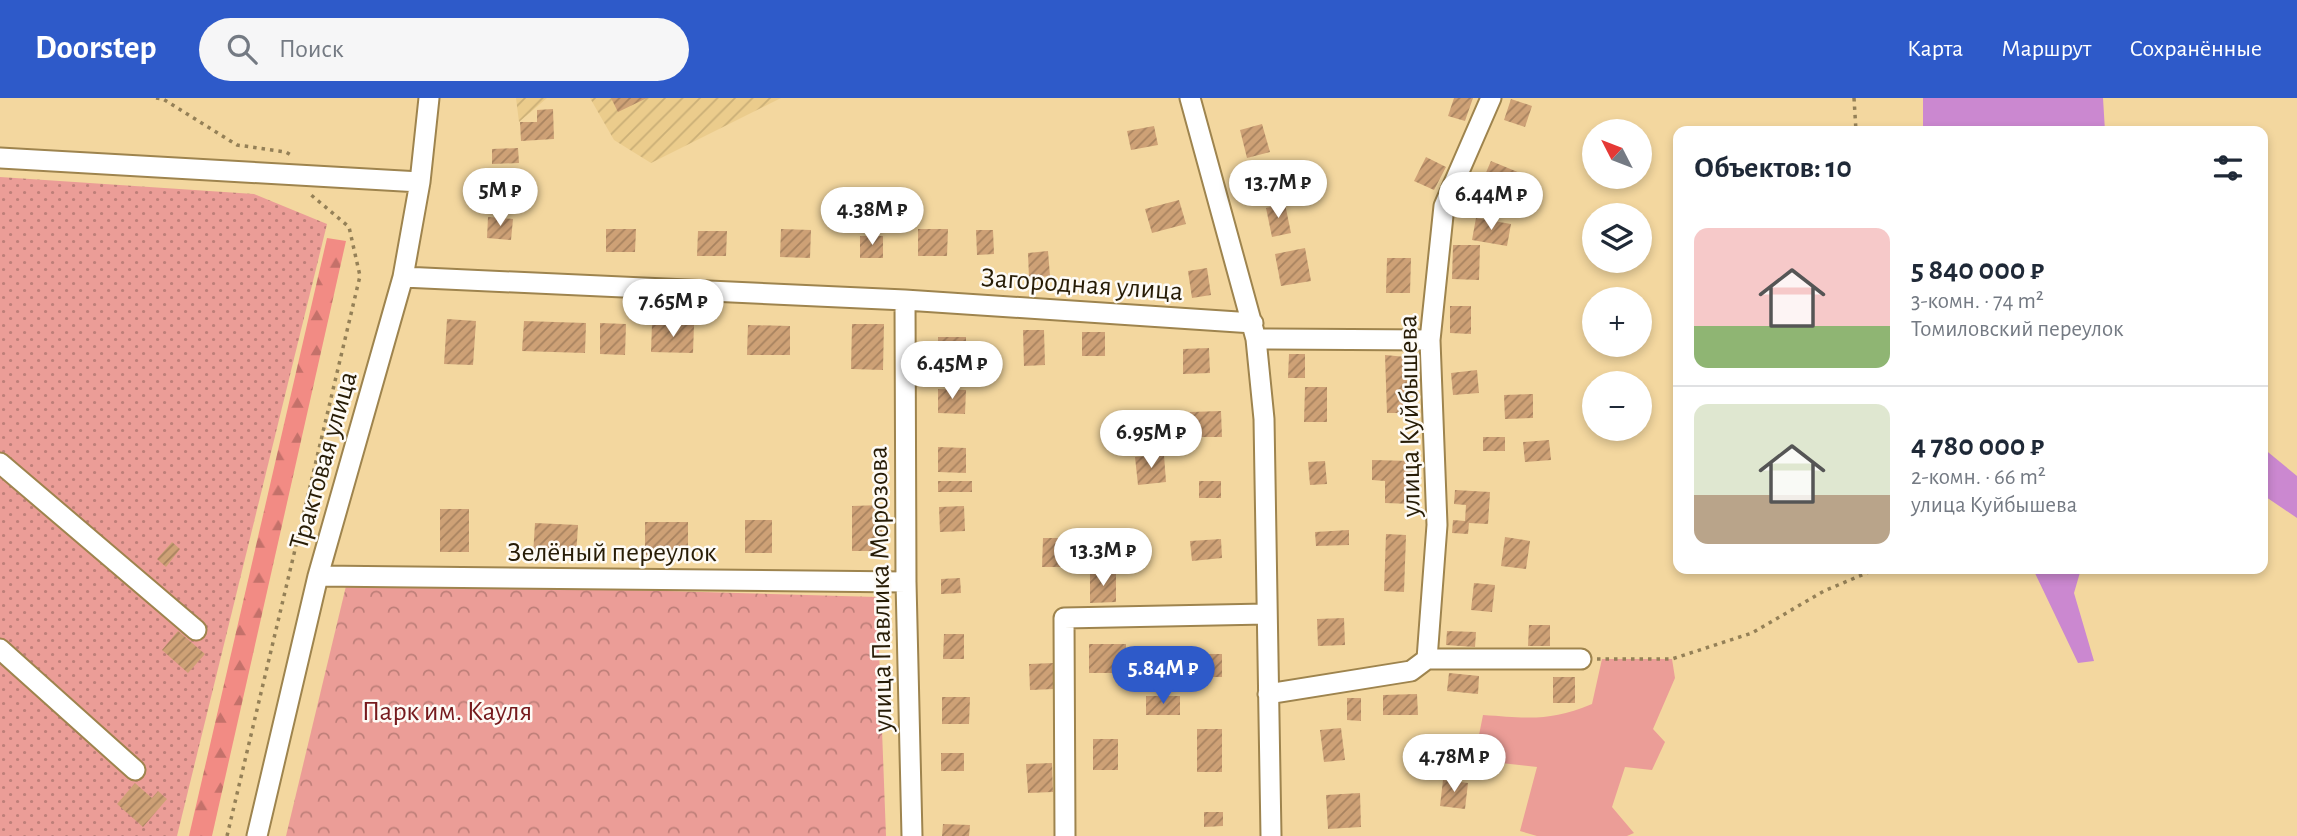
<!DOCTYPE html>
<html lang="ru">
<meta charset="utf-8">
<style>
:root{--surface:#fff;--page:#f6f6f7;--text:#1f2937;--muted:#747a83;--line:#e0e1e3;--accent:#2e5ac9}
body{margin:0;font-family:"Alegreya Sans",sans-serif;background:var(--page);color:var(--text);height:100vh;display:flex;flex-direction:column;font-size:26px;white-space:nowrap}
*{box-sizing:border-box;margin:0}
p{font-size:23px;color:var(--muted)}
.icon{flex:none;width:38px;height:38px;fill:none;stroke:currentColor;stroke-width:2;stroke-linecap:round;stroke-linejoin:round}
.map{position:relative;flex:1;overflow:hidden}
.sheet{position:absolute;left:1673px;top:28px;width:595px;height:448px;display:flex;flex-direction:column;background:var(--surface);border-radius:14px;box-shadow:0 4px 10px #0003}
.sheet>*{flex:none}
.needle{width:46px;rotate:312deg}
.controls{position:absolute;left:1582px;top:21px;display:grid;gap:14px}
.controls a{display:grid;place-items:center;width:70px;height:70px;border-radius:50%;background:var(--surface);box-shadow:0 4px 10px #0003;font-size:35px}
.price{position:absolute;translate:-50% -60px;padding:0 16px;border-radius:24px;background:#fff;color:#222;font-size:23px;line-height:46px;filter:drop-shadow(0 2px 4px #0008)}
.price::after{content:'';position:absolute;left:50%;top:42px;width:21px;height:16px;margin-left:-10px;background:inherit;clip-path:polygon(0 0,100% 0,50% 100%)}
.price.current{background:var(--accent);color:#fff}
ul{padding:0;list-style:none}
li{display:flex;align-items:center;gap:21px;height:175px;padding:0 21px}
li+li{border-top:2px solid var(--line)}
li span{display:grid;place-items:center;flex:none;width:196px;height:140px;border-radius:14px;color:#555}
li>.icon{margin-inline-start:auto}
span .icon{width:84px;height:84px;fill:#fffc;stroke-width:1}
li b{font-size:30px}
h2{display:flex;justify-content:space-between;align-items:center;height:84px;padding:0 21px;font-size:30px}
header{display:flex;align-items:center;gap:42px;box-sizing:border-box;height:98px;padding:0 35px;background:var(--accent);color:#fff}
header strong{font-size:33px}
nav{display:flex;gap:38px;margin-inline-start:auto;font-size:24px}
.search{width:490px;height:63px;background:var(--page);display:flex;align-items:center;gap:18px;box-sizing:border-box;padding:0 24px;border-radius:38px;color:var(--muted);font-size:26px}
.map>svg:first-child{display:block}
</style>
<header>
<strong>Doorstep</strong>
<div class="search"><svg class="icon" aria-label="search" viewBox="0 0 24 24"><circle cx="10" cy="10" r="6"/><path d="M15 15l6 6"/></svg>Поиск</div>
<nav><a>Карта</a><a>Маршрут</a><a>Сохранённые</a></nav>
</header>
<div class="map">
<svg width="2297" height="738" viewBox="0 0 2297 738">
<defs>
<pattern id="industrial-furrows" width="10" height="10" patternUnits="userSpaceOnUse" patternTransform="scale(1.75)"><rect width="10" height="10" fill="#ebcc8c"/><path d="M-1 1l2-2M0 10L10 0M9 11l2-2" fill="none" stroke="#caaf77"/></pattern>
<pattern id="forest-firs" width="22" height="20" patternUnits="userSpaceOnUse" patternTransform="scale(1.75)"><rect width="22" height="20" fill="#f28b84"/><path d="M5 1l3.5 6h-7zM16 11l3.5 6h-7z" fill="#c4716a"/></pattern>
<pattern id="park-crowns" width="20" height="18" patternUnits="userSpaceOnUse" patternTransform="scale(1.75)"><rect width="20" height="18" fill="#eb9d97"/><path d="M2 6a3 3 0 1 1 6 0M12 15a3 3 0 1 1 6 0" fill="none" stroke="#be7f79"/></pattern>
<pattern id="garden-dots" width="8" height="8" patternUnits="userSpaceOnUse" patternTransform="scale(1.75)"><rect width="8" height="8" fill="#eb9d97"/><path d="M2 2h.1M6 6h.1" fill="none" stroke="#be7f79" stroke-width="1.8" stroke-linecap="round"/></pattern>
<pattern id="building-hatch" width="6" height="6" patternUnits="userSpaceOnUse" patternTransform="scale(1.75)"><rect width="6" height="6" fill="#cea176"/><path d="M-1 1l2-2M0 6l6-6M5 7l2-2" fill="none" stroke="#a7825f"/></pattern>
</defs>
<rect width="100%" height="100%" fill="#f3d79f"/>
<!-- industrial -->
<path fill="url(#industrial-furrows)" d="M516,0H547L519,24Z
M590,0H781L651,65L614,42Z"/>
<!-- grass -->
<path fill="#eb9d97" d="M1602,561H1672L1675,580L1653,631L1665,644L1652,672L1625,669L1612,709L1634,735L1627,738H1537L1520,733L1537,669L1474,662L1483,617C1529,620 1548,624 1592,606Z"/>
<!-- forest -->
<path fill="url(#forest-firs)" d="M327,140L346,143L212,738H189Z"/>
<!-- park -->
<path fill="url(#park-crowns)" d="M347,484L877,499L886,738H286Z"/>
<!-- garden -->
<path fill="url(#garden-dots)" d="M0,79L254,96L327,126L177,738H0Z"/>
<!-- water -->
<path fill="#cb88d0" d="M1923,0H2103L2105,33H1923Z
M2263,350L2297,378V420L2263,397Z
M2033,471H2081L2074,495L2094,563L2078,565Z"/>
<!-- building -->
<path fill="url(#building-hatch)" d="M611,0H647L618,14Z
M1454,0H1473L1465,23L1448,18Z
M1511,1L1532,8L1525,29L1504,22Z
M553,11L554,41L521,43L520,24H537V12Z
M1262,26L1270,54L1247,60L1240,32Z
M1154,28L1158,47L1131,52L1127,33Z
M518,50L519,65L492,66V51Z
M1426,59L1446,69L1434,92L1414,83Z
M1491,63L1520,75L1511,98L1481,86Z
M1179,102L1186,126L1152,135L1145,111Z
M1285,106L1291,135L1272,139L1266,110Z
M488,119L513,121L511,142L487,140Z
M1476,120L1511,126L1507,148L1472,142Z
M606,131H636L635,154H606Z
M781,131L811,132L810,160L780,159Z
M918,131H948L947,158H918Z
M976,132H993L994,156L977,157Z
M698,133H727L726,158H697Z
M860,138H883V160H860Z
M1453,147H1480L1479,182L1452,181Z
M1305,150L1311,183L1281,188L1275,156Z
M1048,153L1050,178L1029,180L1028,155Z
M1387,160H1411L1410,195H1386Z
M1207,170L1211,197L1192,200L1188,173Z
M1450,208H1471V236L1450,235Z
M447,221L476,223L473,267L444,266Z
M524,223L586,225L585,255L522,253Z
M600,225L626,226L625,257L600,256Z
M652,226L694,227L693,255L651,254Z
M852,226H884L883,272L851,271Z
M748,227L790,228V257H747Z
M1023,232H1044L1045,267L1024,268Z
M1082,234H1105V258H1082Z
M938,239H966V258H938Z
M1209,250L1210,275L1183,276V251Z
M1289,256H1305V280H1288Z
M1385,257L1406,259L1408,315H1387Z
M1477,272L1479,295L1453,297L1451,275Z
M1305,289H1327V324H1304Z
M938,291L966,292L965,316L938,315Z
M1533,296V320L1505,321L1504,297Z
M1221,313L1222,339H1190V314Z
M1483,339H1505V353H1483Z
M1549,342L1551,362L1525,364L1523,344Z
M938,349L966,350V375L938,374Z
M1164,357L1166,384L1138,387L1135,359Z
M1372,362L1413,363L1412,406L1385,405V383L1372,382Z
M1325,363L1327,386L1310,387L1308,364Z
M938,383H972V394H938Z
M1199,383H1221V400H1199Z
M1455,392L1490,394L1488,426L1469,425L1468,436L1452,435L1453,422L1465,423L1466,407L1454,406Z
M882,407V453H852V408Z
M964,408L965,433L940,434L939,409Z
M440,411H469V454H440Z
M745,422H772V455H745Z
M645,424H688V457H645Z
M535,425L578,427L576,459L533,457Z
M1349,432V447L1316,448L1315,434Z
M1386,436L1406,437L1404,494L1384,493Z
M1505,439L1530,443L1526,471L1501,468Z
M1043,440H1065L1064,469H1042Z
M1221,441L1222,460L1192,463L1190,443Z
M172,444L180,451L166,469L157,461Z
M1090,476H1116V504L1090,505Z
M960,480L961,495L941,496V481Z
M1474,485L1495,487L1492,514L1471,512Z
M1344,520L1345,547L1318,548L1317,521Z
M1529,527H1550V548H1528Z
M178,533L205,556L188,575L162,552Z
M1447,533L1476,534L1475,549L1446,547Z
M944,536H964V561H943Z
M1089,546H1126V575H1089Z
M1197,556H1222V579H1197Z
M1054,565L1055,591L1030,592L1029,566Z
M1449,575L1479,578L1478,596L1447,593Z
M1553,579H1575V605H1553Z
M1417,596L1418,617H1383V597Z
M1146,598H1180V617H1146Z
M942,599H970L969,626H942Z
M1347,600H1361V623L1347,622Z
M1341,630L1345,662L1324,664L1320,632Z
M1197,631H1222V674H1197Z
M1093,641H1118V672H1093Z
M941,655H964V673H941Z
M1052,665L1053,694L1028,695L1026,666Z
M1443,682L1468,685L1465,711L1440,708Z
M135,685L152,700L158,693L167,701L143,729L117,706Z
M1360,695L1361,729L1328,731L1326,697Z
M1204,714H1223V728L1204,729Z
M943,726L970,727L969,738H942Z"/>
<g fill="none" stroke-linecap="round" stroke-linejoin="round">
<!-- minor casing -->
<g stroke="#9e844e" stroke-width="23">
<path id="minor" d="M1190,0L1256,241L1264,321L1271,738
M0,60L420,84
M403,179L905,202L1253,225
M905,202L906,484L912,738
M1256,241L1430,242
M0,365L196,532
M318,478L906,484
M0,551L135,672
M1427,561L1437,427L1430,242L1444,108L1491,0
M1268,596L1411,573L1427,561H1581
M257,738L318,478L403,179L420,84L429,0
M1065,738L1064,520L1266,516"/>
</g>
<!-- path -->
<path stroke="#948057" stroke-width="3.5" stroke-dasharray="3.5 5" stroke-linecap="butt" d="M156,0L163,1L237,47L286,54L291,57
M1854,0L1856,33
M1597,561H1672L1752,535L1824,493L1876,471
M227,738L360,178L349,129L310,96"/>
<!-- minor -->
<use href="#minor" stroke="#fff" stroke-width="19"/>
</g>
<g text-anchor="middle" stroke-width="5" stroke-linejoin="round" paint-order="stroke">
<!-- street labels -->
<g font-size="28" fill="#271c06" stroke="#fefbf6">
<text transform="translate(1082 185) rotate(4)" y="10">Загородная улица</text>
<text transform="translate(1408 318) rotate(-91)" y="10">улица Куйбышева</text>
<text transform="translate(322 362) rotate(-74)" y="10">Трактовая улица</text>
<text x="612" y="463">Зелёный переулок</text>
<text transform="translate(879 491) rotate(-91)" y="10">улица Павлика Морозова</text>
</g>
<!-- park labels -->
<g font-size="28" fill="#761a1d" stroke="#fefbf6">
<text x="447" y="622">Парк им. Кауля</text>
</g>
</g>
</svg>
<div class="controls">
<a><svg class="needle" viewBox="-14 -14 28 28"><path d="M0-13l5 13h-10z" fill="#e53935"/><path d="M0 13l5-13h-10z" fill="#747a83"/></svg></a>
<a><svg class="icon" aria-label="layers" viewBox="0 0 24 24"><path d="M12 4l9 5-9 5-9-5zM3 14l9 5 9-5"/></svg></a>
<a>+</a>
<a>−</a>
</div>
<b class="price" style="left:1278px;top:122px">13.7M ₽</b>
<b class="price" style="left:500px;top:130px">5M ₽</b>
<b class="price" style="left:1491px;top:134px">6.44M ₽</b>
<b class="price" style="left:872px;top:149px">4.38M ₽</b>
<b class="price" style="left:673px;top:241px">7.65M ₽</b>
<b class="price" style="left:952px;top:303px">6.45M ₽</b>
<b class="price" style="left:1151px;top:372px">6.95M ₽</b>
<b class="price" style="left:1103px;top:490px">13.3M ₽</b>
<b class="price current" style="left:1163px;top:608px">5.84M ₽</b>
<b class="price" style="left:1454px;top:696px">4.78M ₽</b>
<section class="sheet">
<h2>Объектов: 10<svg class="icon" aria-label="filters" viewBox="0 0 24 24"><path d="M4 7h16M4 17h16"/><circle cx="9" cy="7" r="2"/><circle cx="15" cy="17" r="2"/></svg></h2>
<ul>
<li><span style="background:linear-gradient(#f6c9c9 70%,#8fb573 0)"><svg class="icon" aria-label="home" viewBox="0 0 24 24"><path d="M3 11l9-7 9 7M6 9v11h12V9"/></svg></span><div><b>5 840 000 ₽</b><p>3-комн. · 74 m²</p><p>Томиловский переулок</p></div></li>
<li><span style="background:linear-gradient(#dfe7d0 65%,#b9a48a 0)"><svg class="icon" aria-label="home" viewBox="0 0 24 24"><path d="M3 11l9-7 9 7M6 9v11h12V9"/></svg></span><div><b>4 780 000 ₽</b><p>2-комн. · 66 m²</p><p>улица Куйбышева</p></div></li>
</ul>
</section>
</div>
